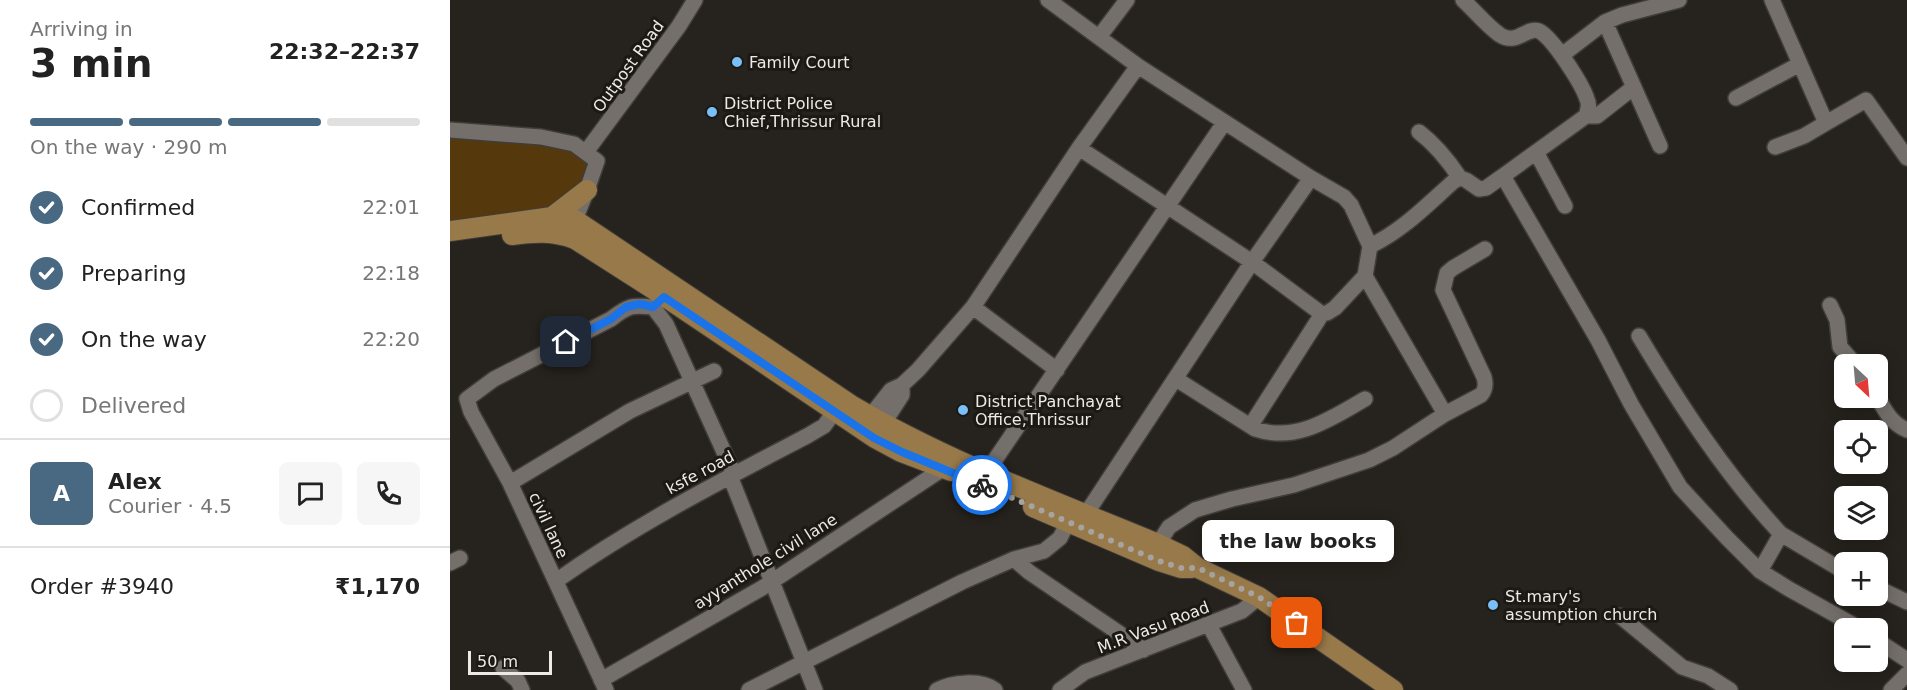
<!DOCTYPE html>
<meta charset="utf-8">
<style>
body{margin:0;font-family:"DejaVu Sans",sans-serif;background:#f6f6f6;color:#222;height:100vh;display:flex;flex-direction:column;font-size:22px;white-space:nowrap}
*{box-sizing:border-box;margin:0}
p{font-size:20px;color:#767676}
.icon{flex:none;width:33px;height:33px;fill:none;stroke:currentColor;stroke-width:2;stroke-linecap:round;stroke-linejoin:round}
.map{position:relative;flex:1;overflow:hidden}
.drawer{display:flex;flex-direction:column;background:#fff;width:450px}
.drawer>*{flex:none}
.needle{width:39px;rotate:154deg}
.buttons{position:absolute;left:1384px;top:354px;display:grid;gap:12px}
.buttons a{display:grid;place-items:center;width:54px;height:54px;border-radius:9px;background:#fff;box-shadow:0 3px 15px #0003;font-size:30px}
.scale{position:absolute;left:18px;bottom:15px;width:84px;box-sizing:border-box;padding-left:6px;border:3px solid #ece9e6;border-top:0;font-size:16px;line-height:21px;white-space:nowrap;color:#ece9e6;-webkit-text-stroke:4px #1c1914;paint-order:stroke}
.pin{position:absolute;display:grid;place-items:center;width:51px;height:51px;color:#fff;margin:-26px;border-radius:12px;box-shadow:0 3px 9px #0006}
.courier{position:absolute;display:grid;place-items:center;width:60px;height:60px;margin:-30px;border:4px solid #1a73e8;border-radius:50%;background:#fff;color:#222;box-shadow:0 2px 8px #0007}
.bubble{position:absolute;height:42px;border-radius:9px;background:#fff;box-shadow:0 3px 15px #0003;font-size:20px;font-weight:700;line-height:42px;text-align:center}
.headline em{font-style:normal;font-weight:700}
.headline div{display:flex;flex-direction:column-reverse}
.headline{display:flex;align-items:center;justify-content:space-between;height:102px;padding:0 30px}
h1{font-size:39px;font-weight:700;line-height:45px}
.bar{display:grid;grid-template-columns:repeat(4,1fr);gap:9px 6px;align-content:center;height:72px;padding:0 30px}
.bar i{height:8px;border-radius:4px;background:#e0e0e0}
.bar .active{background:#496982}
.bar p{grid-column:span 4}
.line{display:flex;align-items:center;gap:15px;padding:0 30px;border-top:2px solid #e0e0e0}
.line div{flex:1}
.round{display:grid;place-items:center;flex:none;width:63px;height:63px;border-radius:9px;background:#f6f6f6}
ol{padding:0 30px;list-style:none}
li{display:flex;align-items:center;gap:18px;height:66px}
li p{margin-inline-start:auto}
li .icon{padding:6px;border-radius:50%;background:#496982;color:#fff;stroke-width:4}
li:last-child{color:#767676}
li i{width:33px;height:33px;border:3px solid #e0e0e0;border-radius:50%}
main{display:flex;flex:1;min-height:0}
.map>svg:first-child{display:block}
.green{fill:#55390d}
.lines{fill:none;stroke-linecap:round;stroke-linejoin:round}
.minor-casing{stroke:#403d39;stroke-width:18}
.major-casing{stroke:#403d39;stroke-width:22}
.minor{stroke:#746f6a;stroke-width:15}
.major{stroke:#97794a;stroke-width:20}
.done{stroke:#a7a3a0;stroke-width:6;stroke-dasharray:0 10.8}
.route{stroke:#1a73e8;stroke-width:8}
.poi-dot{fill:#79bff8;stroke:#1c1914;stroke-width:2}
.labels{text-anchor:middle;stroke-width:6;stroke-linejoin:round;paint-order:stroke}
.poi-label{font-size:16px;fill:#ece9e6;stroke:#1c1914;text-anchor:start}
.street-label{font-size:16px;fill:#ece9e6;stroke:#1c1914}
</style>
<main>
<section class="drawer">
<div class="headline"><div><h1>3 min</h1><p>Arriving in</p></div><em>22:32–22:37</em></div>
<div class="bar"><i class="active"></i><i class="active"></i><i class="active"></i><i></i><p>On the way · 290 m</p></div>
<ol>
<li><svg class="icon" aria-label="check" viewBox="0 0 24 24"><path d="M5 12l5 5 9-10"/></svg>Confirmed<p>22:01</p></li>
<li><svg class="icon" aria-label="check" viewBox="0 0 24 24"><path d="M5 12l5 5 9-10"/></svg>Preparing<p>22:18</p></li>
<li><svg class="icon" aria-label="check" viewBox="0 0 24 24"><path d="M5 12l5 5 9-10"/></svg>On the way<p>22:20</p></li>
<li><i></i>Delivered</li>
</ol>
<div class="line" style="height:108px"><b class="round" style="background:#496982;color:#fff">A</b><div><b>Alex</b><p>Courier · 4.5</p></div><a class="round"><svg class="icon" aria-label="chat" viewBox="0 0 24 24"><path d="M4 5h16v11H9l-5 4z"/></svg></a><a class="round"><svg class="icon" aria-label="phone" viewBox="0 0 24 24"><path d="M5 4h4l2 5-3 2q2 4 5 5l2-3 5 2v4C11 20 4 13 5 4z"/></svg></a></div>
<div class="line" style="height:78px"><div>Order #3940</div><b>₹1,170</b></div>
</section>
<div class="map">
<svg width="1457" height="690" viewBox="0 0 1457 690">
<rect width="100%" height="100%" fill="#26221d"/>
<!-- green -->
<path class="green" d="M0,130L91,137L146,161L137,190L102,215L0,230Z"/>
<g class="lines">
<!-- minor casing -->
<g class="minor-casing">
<path id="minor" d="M598,0L688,66
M1013,0C1025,11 1037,26 1050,35C1067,46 1077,26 1089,31C1103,38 1132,84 1137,99C1140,105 1138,110 1136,116L1053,176
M1322,0L1376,123L1354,136L1325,147
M1155,22L1210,146
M649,37L677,0
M1112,55L1155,22L1172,15L1229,0
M1286,98L1350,64
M1136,116H1147L1184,87
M1376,123L1416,100L1457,158
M0,130L91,137L124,144L147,161L137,190L121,230
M969,132C986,145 998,160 1010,178
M629,148L802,262L861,178
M136,152L229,26L245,0
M1086,152L1115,206
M920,246C952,231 977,205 1004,181L1010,178L1016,180L1029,189L1036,188L1053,176L1148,340L1181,404L1230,487L1277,538L1310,571L1339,589L1409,628
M915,276L995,414
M1380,305L1387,320L1390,347L1405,364
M203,307L216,324L284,474
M523,307L607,370
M1189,336C1231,406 1275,474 1331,534L1310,571
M726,379L805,429C846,443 880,419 915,399
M1428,398C1435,411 1442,424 1457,430
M415,423L441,390L452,385L468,370L523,307L629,148L688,66L861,178L894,197L901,205L920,246L915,276L885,308L877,313L872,314L802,262L636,514L631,524
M801,425L872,314
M428,432L452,395V385
M536,473L774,123
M280,476L365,690
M60,483L180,411L264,371
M1331,534L1395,572
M708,544L719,527L745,510L782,499L844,485L919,460L943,448L995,414L1031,395C1036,389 1036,384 1034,377L993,290L997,273L1003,268L1035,249
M564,559L579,572L694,650
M0,563L10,558
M106,581C185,525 271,481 357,436L374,426L385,411
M1428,588L1457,602
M1170,616L1232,667L1258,676L1280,690
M759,625L794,690
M1428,641L1457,660
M53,668L68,681L72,690
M151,680L312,588L494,468
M156,690L60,483L21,412L17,399L44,379L161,319C179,305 182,305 203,307L214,297
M299,690L512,582L564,559L594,551L610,538L618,522
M487,690C502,682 531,679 545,690
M610,690L635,672L792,611L809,597
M1441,690L1457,674"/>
</g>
<!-- major casing -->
<g class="major-casing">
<path id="major" d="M101,221L102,217L137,190
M0,231L102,217H109L125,220L401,405C498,462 604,501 708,544L733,556L748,568L809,597L943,690
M62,235C85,232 103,231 125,239L208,292L425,438L451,452L501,471
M583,507L709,561L731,568H742"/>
</g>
<!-- minor -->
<use href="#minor" class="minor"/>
<!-- major -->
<use href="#major" class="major"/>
</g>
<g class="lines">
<!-- done -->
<path class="done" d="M532,485L709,561L731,568H748L809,597L847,623"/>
<!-- route -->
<path class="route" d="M116,342L161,319L176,307L190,304L203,307L214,297L424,438L452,452L532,485"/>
</g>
<!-- markers -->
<g class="poi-dot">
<circle cx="287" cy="62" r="6"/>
<circle cx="262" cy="112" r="6"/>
<circle cx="513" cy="410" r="6"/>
<circle cx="1043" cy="605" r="6"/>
</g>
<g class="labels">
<!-- poi labels -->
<g class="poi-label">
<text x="299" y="68">Family Court</text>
<text x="274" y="109">District Police<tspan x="274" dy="18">Chief,Thrissur Rural</tspan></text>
<text x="525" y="407">District Panchayat<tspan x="525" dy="18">Office,Thrissur</tspan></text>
<text x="1055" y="602">St.mary's<tspan x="1055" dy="18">assumption church</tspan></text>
</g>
<!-- street labels -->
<g class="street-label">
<text transform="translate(178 66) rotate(-54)" y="6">Outpost Road</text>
<text transform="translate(250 472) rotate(-28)" y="6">ksfe road</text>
<text transform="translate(99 525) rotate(65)" y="6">civil lane</text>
<text transform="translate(315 561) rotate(-32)" y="6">ayyanthole civil lane</text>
<text transform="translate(703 627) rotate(-21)" y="6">M.R Vasu Road</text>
</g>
</g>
</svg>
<div class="buttons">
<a><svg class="needle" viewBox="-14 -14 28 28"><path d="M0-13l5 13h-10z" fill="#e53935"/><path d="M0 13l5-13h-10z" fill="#767676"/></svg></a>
<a><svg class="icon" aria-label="locate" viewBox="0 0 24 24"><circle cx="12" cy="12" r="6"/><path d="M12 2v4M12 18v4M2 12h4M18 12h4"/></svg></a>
<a><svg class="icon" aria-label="layers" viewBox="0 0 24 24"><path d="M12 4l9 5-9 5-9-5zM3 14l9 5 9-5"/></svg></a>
<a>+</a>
<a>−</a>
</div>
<div class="scale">50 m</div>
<div class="pin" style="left:847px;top:623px;background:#ea580c"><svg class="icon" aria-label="bag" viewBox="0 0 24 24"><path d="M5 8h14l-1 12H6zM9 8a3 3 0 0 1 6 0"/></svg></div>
<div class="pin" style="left:116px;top:342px;background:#1f2937"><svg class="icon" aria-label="home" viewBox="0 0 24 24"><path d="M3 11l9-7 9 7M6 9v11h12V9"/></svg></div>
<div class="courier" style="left:532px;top:485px"><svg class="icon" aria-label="bike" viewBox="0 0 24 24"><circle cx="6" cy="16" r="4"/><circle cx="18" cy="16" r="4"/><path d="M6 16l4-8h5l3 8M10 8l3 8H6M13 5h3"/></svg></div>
<div class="bubble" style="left:752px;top:520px;width:192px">the law books</div>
</div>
</main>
